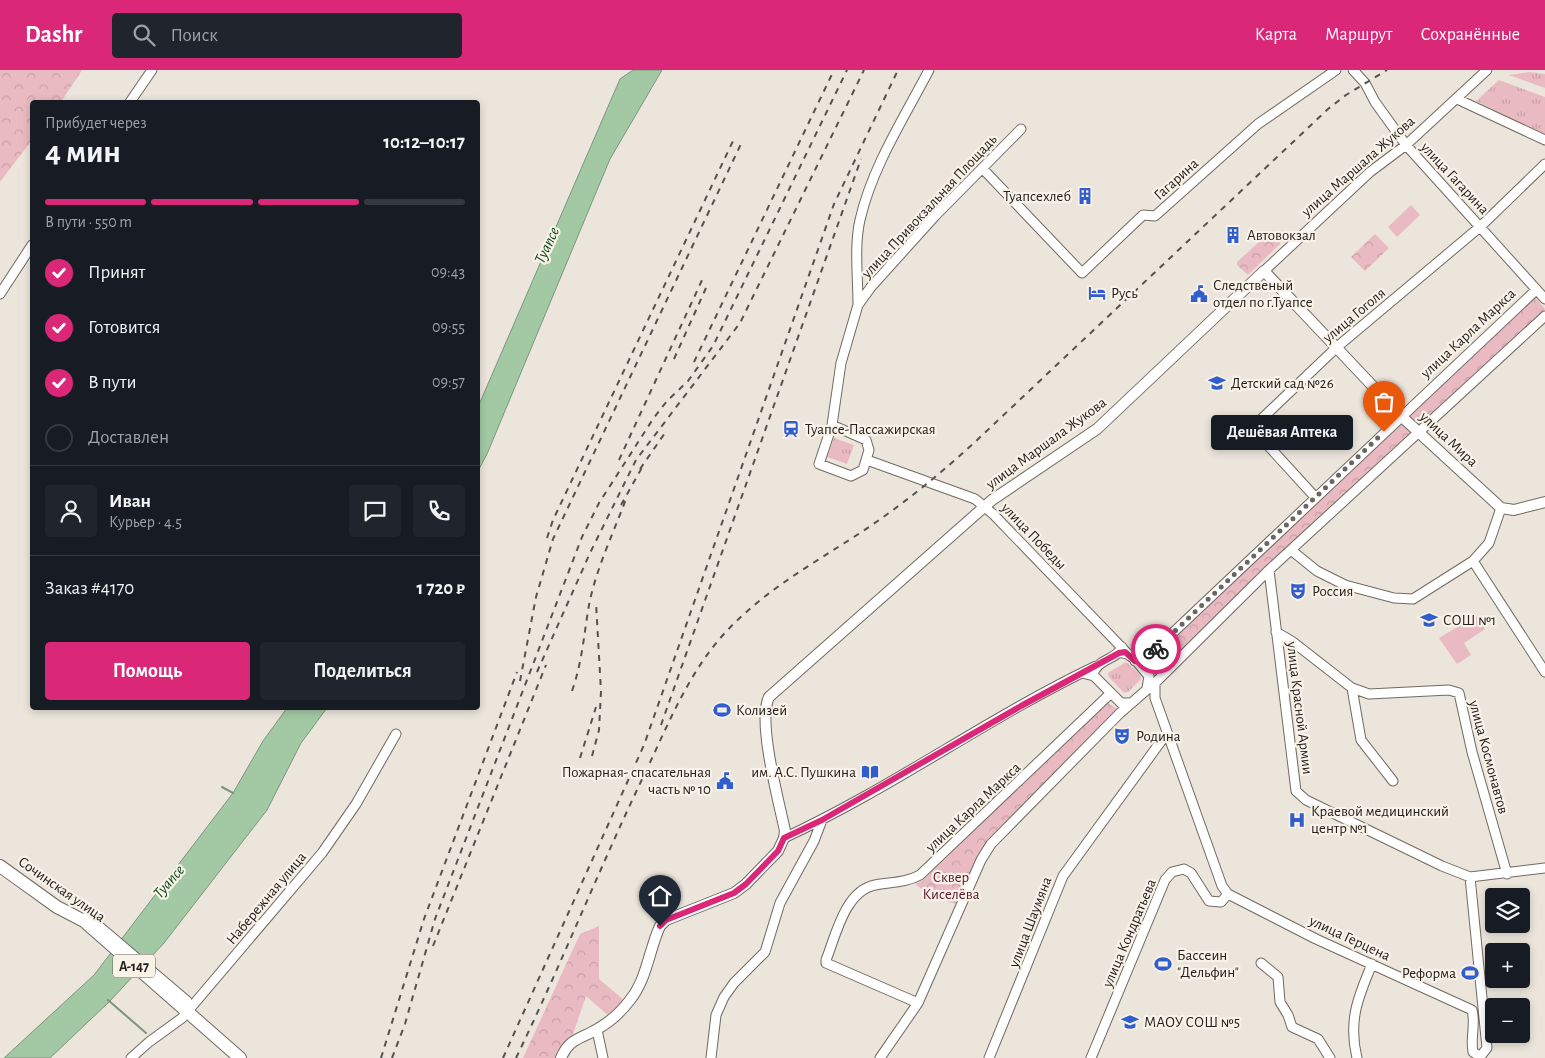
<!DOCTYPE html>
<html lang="ru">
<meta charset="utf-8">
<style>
body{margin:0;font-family:"Alegreya Sans",sans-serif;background:#20242c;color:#f1f3f6;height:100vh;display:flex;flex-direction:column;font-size:19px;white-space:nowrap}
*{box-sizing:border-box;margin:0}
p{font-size:16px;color:#9ea1a6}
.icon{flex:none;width:28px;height:28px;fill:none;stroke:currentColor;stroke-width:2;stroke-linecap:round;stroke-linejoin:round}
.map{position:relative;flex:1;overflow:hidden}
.side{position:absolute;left:30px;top:30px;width:450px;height:610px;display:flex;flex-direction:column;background:#171b24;border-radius:5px;box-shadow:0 2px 8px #0003}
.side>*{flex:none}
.controls{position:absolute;left:1485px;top:818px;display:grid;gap:10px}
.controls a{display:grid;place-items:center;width:45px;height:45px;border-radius:5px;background:#171b24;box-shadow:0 2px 8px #0003;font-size:25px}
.pin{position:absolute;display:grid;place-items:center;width:42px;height:42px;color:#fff;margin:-51px -21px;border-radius:50% 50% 50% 0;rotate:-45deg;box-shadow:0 0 5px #0007}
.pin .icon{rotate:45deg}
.courier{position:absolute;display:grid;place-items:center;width:50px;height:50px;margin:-25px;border:4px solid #db2777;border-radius:50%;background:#fff;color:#222;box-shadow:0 1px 6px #0007}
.bubble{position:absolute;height:35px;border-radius:5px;background:#171b24;box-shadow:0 2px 8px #0003;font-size:16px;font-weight:600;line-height:35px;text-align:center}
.headline em{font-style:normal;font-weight:600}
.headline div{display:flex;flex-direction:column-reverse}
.headline{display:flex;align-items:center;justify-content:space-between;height:85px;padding:0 15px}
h1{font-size:32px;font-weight:600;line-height:38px}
.bar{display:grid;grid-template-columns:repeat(4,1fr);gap:8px 5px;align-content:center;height:60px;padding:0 15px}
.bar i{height:6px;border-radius:4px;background:#363941}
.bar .current{background:#db2777}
.bar p{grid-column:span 4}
.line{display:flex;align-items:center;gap:12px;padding:0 15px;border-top:1px solid #363941}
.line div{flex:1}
.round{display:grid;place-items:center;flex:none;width:52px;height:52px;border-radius:5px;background:#20242c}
ol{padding:0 15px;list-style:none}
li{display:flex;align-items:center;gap:15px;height:55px}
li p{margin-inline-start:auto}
li .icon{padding:5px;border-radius:50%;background:#db2777;color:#fff;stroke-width:4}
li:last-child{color:#9ea1a6}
li i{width:28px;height:28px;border:2px solid #363941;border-radius:50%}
.cta{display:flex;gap:10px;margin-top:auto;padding:10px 15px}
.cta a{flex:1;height:58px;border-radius:5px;background:#db2777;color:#fff;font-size:20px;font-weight:600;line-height:58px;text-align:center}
.cta a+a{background:#20242c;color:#f1f3f6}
header{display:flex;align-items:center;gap:30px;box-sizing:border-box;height:70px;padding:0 25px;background:#db2777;color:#fff}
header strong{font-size:24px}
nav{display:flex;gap:28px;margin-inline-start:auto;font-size:18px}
.search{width:350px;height:45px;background:#20242c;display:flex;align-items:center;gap:12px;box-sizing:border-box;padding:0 18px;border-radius:5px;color:#9ea1a6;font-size:19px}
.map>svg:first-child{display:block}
.grass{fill:url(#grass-tufts)}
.forest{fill:url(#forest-crowns)}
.pitch{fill:#eabac2}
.water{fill:#a2c9a3;stroke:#7c967b}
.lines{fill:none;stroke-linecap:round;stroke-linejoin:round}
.stream{stroke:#7c967b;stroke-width:2}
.minor-casing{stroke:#706a61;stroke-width:11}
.major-casing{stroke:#706a61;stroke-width:12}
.highway-casing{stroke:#706a61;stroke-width:14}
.minor{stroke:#fff;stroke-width:9}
.major{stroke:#fff;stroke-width:10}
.highway{stroke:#fff;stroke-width:12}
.rail{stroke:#55524d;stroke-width:2;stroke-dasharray:6 6;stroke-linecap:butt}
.done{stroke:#696560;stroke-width:5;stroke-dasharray:0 9}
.route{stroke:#db2777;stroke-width:6}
.labels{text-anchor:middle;stroke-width:4.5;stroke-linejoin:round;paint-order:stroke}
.shield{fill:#f9f2e8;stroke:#635f5a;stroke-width:1}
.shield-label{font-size:14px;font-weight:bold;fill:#23201d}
.street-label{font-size:15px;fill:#23201d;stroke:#f9f2e8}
.poi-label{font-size:15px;fill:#23201d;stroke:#f9f2e8;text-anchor:start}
.park-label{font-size:15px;fill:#571427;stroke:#f9f2e8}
.water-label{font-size:16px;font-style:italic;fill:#0b4716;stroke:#f9f2e8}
</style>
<header>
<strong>Dashr</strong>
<div class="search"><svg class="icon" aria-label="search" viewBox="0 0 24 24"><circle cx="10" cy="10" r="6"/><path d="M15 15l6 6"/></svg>Поиск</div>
<nav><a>Карта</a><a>Маршрут</a><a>Сохранённые</a></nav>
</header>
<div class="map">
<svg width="1545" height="988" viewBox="0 0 1545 988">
<defs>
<pattern id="grass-tufts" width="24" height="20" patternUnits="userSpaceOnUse" patternTransform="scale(1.25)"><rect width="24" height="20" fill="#eabac2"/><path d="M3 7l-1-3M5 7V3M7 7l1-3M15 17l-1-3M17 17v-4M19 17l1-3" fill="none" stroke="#c8a0a6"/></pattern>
<pattern id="forest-crowns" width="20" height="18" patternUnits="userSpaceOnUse" patternTransform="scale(1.25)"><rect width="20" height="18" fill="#eabac2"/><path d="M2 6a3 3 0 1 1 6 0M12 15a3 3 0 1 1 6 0" fill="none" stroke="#c8a0a6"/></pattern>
</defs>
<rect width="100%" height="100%" fill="#ebe5db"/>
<!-- grass -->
<path class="grass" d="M1529,2L1545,4V18L1509,5Z
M1499,10L1545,27V66L1476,31Z
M834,368L854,375L847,394L827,387Z
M1126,592L1140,605L1141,609L1128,622L1124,623L1109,607L1108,603Z"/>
<!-- forest -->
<path class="forest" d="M0,0H82L61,32H32V70L0,112Z
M1269,163L1280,171V174L1248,205L1237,195V192Z
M1375,164L1389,178L1365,201L1351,187Z
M1534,226L1545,239L1155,609L1142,595Z
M1107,632L1117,639V645L991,772L960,836L929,824L915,814L923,810L938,796Z
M599,856V909L625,931L610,947L586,926L573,964L559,982L557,988H523L580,864Z"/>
<!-- pitch -->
<path class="pitch" d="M1411,135L1420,145L1397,167L1388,157Z
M1476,546L1485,559L1464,573L1471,585L1457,594L1439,568Z"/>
<!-- water -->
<path class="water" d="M633,0H662L610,89L487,384L478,401V337L620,9Z
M287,638H327L301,673L267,740L164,873L109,932L50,988H4L94,905L233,723L263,671Z"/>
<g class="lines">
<!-- stream -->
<path class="stream" d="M222,717L233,723
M108,930L146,963"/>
<!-- minor casing -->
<g class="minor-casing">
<path id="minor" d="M1353,0L1365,13L1375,32L1406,75L1545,229
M1457,29L1545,70
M130,32L152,0
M982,98L1082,203L1143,145L1155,146L1258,54L1336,0
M1264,201L1370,102L1406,75L1487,0
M0,224L32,175
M858,234C858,207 854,176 860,150C872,97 904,48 929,0
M832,355L866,370L869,380L863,400L851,406L819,394L832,355L841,293L858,235L871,217L935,146L1021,59
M867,390L975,429L993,444L1130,586
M1315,427L1252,358L1337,277L1481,156L1545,94
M1291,480L1317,501L1345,515L1394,528L1413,529L1473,491L1489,473L1501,438
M1473,491L1545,602
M1269,500L1296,721L1306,730L1442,796L1470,807L1545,798
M1276,562L1293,572L1352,618L1361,670L1393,711
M1119,583C1132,581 1141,598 1149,606L1147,618
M1135,591L1144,590L1536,220
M1095,600C1100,589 1117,589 1122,577
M1082,603L1094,606L1121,633H1131
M1155,612V628L1222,816L1228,824L1316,869L1472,940C1476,954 1470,968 1473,982L1479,986
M1352,618L1369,624L1449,620L1459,623L1472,682L1507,804
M784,768C892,718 989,647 1096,596
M1470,807L1487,978L1479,988
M87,846L187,931
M1261,893L1278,907L1280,932L1288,945L1292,957L1318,969L1330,988
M918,933L826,893V890C836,865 845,821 875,815C891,812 905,813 920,805L1111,623
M597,960L603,988
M131,988L149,972L182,948L322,783L356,734L396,664
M711,988L716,945L724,927L734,913L765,882L780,833L814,771L822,750
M880,988L918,933L981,790L991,774L1120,643L1158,610L1269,500L1545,246
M989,988L1063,806L1167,663
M1091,988L1165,810L1172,802L1184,799L1191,803L1209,831L1221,832L1228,824
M1357,988C1348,951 1358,927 1372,894"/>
</g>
<!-- major casing -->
<g class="major-casing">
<path id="major" d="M561,988C570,967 582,969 599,958C611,951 621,942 630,930C647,909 649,880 660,856L666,850L734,823L746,814L778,781L784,768L785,761C779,732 757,651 769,627L992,430L1097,359L1264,201L1401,346L1501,438L1514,440L1545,432"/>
</g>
<!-- highway casing -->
<g class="highway-casing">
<path id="highway" d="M0,796L57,837L84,851L240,988"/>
</g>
<!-- minor -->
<use href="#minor" class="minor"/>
<!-- major -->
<use href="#major" class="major"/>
<!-- highway -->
<use href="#highway" class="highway"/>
<!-- rail -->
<path class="rail" d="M674,289L706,218
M694,292L834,0
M619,390L703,208
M640,399L667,360
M621,435L644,394
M547,468L553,450L733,71
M537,602L590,483L636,390L740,253L864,0
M520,611L536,527L553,469L741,74
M572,621C582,593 584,564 589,535C596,499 613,464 626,429
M661,655L861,89
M592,686L599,660L601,621L596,533
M580,688L596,637
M433,876L546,595
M381,988L424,849L517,602
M392,988L405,954L435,849L582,467L599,433L653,349L667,331L688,311L713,276L847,0
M503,988L644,675L834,134L898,0
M516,988C562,893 601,794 647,699C669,652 689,603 723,565C763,521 811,495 860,463C901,436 939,405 975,372L1328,39L1346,25L1387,0"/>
</g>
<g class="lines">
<!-- done -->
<path class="done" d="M1156,579L1384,362"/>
<!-- route -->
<path class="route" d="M660,856L666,850L734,823L746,814L778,781L784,768L822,750L1021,636L1119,583L1125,582L1135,591L1140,592L1156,579"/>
</g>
<!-- icons -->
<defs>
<g id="building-bare" transform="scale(1.35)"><path d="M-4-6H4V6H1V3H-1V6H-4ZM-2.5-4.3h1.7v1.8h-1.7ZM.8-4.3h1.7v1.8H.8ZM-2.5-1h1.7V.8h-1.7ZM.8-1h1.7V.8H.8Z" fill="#325dcd" stroke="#f9f2e8" stroke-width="2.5" paint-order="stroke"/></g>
<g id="hotel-bare" transform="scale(1.35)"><path d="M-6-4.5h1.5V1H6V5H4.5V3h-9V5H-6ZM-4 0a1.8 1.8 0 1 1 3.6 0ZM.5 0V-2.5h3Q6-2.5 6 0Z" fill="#325dcd" stroke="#f9f2e8" stroke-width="2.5" paint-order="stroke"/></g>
<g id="civic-bare" transform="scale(1.35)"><path d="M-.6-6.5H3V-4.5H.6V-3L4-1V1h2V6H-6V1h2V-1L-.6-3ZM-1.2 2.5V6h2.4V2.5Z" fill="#325dcd" stroke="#f9f2e8" stroke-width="2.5" paint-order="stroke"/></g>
<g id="school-bare" transform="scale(1.35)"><path d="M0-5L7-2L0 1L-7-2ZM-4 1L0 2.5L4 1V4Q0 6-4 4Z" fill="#325dcd" stroke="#f9f2e8" stroke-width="2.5" paint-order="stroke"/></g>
<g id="station-bare" transform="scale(1.35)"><path d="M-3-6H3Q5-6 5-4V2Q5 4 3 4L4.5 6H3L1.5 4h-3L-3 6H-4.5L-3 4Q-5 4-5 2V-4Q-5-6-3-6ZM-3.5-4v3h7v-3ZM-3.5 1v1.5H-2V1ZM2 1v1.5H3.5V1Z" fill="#325dcd" stroke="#f9f2e8" stroke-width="2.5" paint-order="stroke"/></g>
<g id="theatre-bare" transform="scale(1.35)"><path d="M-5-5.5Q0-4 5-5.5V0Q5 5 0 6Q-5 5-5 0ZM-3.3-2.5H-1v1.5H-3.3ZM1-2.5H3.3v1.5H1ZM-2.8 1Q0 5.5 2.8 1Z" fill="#325dcd" stroke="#f9f2e8" stroke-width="2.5" paint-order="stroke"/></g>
<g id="stadium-bare" transform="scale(1.35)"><path d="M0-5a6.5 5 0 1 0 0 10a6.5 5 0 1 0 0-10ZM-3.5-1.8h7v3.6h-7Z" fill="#325dcd" stroke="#f9f2e8" stroke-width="2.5" paint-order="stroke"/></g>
<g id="library-bare" transform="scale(1.35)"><path d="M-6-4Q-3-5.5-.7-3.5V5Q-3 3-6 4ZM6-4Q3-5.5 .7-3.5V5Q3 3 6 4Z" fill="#325dcd" stroke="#f9f2e8" stroke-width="2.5" paint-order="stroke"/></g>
<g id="hospital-bare" transform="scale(1.35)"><path d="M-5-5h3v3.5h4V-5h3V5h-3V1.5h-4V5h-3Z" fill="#325dcd" stroke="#f9f2e8" stroke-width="2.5" paint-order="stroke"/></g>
</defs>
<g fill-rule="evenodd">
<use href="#building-bare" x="1085" y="126"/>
<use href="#building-bare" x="1233" y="165"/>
<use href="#hotel-bare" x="1097" y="223"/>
<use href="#civic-bare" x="1199" y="224"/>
<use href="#school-bare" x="1217" y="313"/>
<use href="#station-bare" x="791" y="359"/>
<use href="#theatre-bare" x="1298" y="521"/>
<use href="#school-bare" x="1429" y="550"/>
<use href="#stadium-bare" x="722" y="640"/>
<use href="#theatre-bare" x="1122" y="666"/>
<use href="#library-bare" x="870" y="702"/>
<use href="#civic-bare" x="725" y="711"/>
<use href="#hospital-bare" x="1297" y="750"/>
<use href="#stadium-bare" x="1163" y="894"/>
<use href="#stadium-bare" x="1470" y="903"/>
<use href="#school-bare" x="1130" y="952"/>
</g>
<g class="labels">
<!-- shield labels -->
<rect class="shield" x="113" y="884.5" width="42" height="23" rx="4"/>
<g class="shield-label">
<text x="134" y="901">А-147</text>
</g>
<!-- street labels -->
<g class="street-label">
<text transform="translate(1358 96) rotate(-41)" y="5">улица Маршала Жукова</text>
<text transform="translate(1455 108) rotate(47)" y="5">улица Гагарина</text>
<text transform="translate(1176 109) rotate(-42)" y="5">Гагарина</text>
<text transform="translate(929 136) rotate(-47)" y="5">улица Привокзальная Площадь</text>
<text transform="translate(1354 245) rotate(-40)" y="5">улица Гоголя</text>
<text transform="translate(1468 263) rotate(-43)" y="5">улица Карла Маркса</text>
<text transform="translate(1449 369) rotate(43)" y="5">улица Мира</text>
<text transform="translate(1046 373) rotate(-36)" y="5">улица Маршала Жукова</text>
<text transform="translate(1034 466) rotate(46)" y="5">улица Победы</text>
<text transform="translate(1300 638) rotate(83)" y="5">улица Красной Армии</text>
<text transform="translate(1489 687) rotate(75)" y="5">улица Космонавтов</text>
<text transform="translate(973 737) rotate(-43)" y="5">улица Карла Маркса</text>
<text transform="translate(62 819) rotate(35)" y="5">Сочинская улица</text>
<text transform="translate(266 828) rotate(-50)" y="5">Набережная улица</text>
<text transform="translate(1030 852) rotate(-69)" y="5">улица Шаумяна</text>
<text transform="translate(1129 863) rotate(-67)" y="5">улица Кондратьева</text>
<text transform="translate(1350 868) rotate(25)" y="5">улица Герцена</text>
</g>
<!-- poi labels -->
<g class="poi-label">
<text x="1071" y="131" text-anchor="end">Туапсехлеб</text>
<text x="1247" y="170">Автовокзал</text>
<text x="1213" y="220">Следственый<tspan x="1213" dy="17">отдел по г.Туапсе</tspan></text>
<text x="1111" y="228">Русь</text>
<text x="1231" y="318">Детский сад №26</text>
<text x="805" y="364">Туапсе-Пассажирская</text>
<text x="1312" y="526">Россия</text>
<text x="1443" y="555">СОШ №1</text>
<text x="736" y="645">Колизей</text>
<text x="1136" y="671">Родина</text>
<text x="711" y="707" text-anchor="end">Пожарная- спасательная<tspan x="711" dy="17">часть № 10</tspan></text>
<text x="856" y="707" text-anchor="end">им. А.С. Пушкина</text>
<text x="1311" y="746">Краевой медицинский<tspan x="1311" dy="17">центр №1</tspan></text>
<text x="1177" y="890">Бассеин<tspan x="1177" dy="17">"Дельфин"</tspan></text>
<text x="1456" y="908" text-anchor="end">Реформа</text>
<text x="1144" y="957">МАОУ СОШ №5</text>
</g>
<!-- park labels -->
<g class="park-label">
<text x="951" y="812">Сквер<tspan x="951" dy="17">Киселёва</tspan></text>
</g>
<!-- water labels -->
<g class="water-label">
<text transform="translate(546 175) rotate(-65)" y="6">Туапсе</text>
<text transform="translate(168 811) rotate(-49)" y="6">Туапсе</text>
</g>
</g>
</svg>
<div class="controls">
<a><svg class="icon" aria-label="layers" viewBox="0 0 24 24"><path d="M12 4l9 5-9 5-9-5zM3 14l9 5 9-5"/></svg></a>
<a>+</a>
<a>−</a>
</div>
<div class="pin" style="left:1384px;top:362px;background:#ea580c"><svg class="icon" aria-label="bag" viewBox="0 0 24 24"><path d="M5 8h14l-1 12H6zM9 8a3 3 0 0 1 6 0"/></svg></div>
<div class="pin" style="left:660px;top:856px;background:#1f2937"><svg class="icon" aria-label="home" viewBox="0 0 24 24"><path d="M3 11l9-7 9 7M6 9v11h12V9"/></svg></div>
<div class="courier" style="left:1156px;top:579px"><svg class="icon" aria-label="bike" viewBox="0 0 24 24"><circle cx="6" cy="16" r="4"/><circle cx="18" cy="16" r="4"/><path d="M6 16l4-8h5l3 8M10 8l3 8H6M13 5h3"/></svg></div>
<div class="bubble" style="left:1211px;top:345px;width:142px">Дешёвая Аптека</div>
<section class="side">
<div class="headline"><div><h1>4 мин</h1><p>Прибудет через</p></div><em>10:12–10:17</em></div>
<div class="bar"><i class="current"></i><i class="current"></i><i class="current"></i><i></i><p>В пути · 550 m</p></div>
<ol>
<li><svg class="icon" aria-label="check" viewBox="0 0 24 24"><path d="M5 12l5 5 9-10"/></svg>Принят<p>09:43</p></li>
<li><svg class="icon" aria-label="check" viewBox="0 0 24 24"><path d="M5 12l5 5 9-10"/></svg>Готовится<p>09:55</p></li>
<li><svg class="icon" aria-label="check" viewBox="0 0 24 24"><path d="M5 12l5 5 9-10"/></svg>В пути<p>09:57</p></li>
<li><i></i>Доставлен</li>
</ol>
<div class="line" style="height:90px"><a class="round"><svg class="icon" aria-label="person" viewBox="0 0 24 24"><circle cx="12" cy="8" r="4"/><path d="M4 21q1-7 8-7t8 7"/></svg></a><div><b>Иван</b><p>Курьер · 4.5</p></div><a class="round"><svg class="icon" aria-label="chat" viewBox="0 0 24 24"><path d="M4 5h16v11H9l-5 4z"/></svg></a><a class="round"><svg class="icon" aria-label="phone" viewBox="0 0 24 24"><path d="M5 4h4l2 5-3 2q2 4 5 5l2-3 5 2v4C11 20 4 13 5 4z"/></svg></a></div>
<div class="line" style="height:65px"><div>Заказ #4170</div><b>1 720 ₽</b></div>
<div class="cta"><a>Помощь</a><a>Поделиться</a></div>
</section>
</div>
